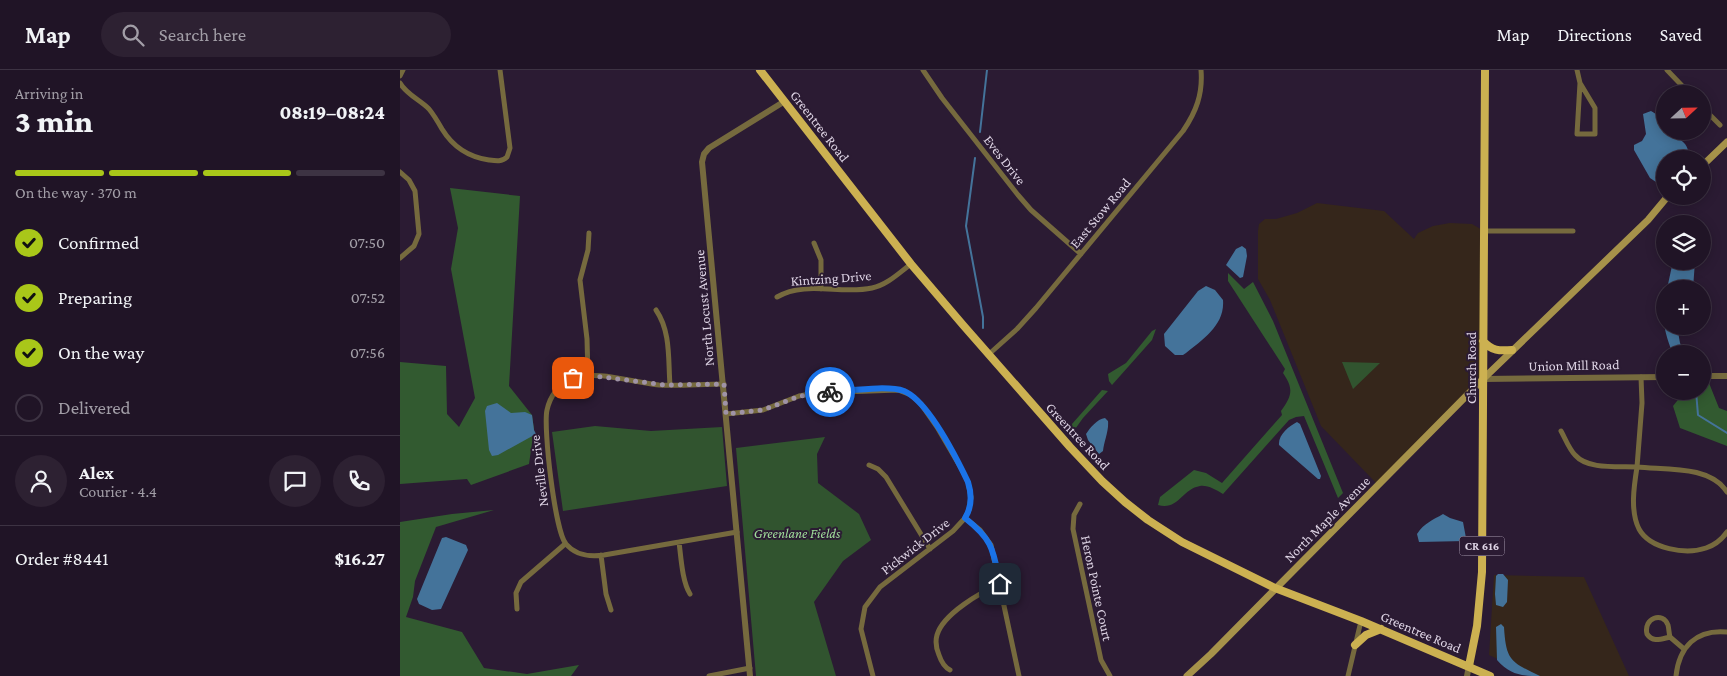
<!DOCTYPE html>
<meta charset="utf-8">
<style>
body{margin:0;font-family:"Crimson Pro",serif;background:#2d2132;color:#f1f3f6;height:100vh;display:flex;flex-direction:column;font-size:19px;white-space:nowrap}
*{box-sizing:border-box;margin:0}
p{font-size:16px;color:#a29ea7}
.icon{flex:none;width:28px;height:28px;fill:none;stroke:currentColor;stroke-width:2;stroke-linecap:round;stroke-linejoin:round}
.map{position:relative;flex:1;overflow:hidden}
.side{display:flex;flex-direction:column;background:#201426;width:400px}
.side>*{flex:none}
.needle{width:32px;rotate:68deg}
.tools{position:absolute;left:1256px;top:15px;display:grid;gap:10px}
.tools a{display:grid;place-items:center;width:55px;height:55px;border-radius:50%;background:#201426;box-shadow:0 2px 12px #0003,0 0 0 1px #3d3343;font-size:25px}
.pin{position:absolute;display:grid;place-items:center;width:42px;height:42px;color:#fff;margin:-21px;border-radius:10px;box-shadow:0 2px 8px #0006}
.courier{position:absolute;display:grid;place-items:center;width:50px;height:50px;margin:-25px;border:4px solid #1a73e8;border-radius:50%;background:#fff;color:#222;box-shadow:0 1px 6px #0007}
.headline em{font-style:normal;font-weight:800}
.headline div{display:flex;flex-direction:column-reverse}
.headline{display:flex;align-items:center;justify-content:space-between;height:85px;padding:0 15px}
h1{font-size:32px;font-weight:800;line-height:38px}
.bar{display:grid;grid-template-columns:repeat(4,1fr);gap:8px 5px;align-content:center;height:60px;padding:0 15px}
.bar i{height:6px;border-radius:4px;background:#3d3343}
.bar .current{background:#a9c719}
.bar p{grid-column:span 4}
.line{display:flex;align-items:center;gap:12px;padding:0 15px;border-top:1px solid #3d3343}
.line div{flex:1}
.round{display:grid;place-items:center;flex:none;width:52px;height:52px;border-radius:26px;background:#2d2132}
ol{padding:0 15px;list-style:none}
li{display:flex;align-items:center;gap:15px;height:55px}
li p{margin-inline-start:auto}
li .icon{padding:5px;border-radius:50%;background:#a9c719;color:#111;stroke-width:4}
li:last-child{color:#a29ea7}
li i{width:28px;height:28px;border:2px solid #3d3343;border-radius:50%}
header{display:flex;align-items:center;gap:30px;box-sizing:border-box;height:70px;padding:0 25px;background:#201426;border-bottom:1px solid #3d3343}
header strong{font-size:24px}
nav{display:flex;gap:28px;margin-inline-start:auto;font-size:18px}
.search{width:350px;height:45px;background:#2d2132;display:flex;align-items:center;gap:12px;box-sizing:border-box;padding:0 18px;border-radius:28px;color:#a29ea7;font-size:19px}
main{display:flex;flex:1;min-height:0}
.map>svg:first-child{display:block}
.commercial{fill:#35261b}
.green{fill:#31542f}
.forest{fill:#325a30}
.water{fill:#44739a}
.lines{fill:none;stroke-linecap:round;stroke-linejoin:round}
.stream{stroke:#44739a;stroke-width:2}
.minor{stroke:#766a3e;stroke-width:5}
.tertiary{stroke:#766a3e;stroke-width:6}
.secondary{stroke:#a6924a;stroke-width:7}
.primary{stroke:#ccb151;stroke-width:8}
.done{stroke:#9f93a7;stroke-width:5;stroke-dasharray:0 9}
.route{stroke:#1a73e8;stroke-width:6}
.labels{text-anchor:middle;stroke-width:4;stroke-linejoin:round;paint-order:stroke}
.shield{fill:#2b1b33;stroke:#a89cb0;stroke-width:1}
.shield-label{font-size:12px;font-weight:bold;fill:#ded4e5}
.street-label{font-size:14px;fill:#ded4e5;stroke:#2b1b33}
.park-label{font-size:14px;font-style:italic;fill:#9fdd9a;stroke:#2b1b33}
</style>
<header>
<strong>Map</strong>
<div class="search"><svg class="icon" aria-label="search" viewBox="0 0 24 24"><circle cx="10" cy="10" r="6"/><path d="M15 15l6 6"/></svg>Search here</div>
<nav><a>Map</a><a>Directions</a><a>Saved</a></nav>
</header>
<main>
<section class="side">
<div class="headline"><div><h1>3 min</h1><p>Arriving in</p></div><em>08:19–08:24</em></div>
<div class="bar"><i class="current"></i><i class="current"></i><i class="current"></i><i></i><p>On the way · 370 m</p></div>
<ol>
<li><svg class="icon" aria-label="check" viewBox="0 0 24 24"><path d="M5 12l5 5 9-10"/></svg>Confirmed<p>07:50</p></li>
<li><svg class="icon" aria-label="check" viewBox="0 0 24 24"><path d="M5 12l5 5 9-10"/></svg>Preparing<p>07:52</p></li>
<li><svg class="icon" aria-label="check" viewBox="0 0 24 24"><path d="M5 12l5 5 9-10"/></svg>On the way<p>07:56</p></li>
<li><i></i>Delivered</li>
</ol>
<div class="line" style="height:90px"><a class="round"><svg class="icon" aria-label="person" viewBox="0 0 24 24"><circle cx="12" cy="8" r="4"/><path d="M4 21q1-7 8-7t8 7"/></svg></a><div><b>Alex</b><p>Courier · 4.4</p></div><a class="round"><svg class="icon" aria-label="chat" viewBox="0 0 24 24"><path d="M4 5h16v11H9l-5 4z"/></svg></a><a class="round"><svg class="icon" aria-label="phone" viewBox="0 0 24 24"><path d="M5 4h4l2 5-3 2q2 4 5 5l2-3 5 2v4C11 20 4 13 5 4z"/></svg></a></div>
<div class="line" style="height:65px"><div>Order #8441</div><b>$16.27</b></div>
</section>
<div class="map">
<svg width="1327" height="606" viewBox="0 0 1327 606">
<rect width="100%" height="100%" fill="#2b1b33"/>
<!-- commercial -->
<path class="commercial" d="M917,133L984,141L1014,169L1018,163L1033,156L1050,153L1072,154L1084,161L1083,309L978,415L921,356L870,230L858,209V161L859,154L865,149H876L897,143Z
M1094,505L1184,507L1229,606H1133L1089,585Z"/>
<!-- green -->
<path class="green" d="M942,292L980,293L953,319Z
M195,356L251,361L322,357L327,416L163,441L152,362Z
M425,367L417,384L418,413L459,444L471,470L443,491L414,532L436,606H356L336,378Z"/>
<!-- forest -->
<path class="forest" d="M50,118L120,126L109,316L132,345L134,359L129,394L71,415L67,409L0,414V292L46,296L47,344L59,357L75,328L51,199L58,158Z
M828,203L844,219L853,212L873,251L943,423L938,428L904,346L896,347L889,350L823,424C816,420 808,415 800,416C782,419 778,441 758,435L760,427L794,400L806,403L822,413L882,345L881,341C892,326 894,319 883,303L885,299L828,211Z
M756,259L752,270L712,315L709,311L708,304L726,293L752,261Z
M1303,313H1309L1319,338L1327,341V376L1280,358L1273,336L1285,321H1302Z
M702,320L708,321L683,348L673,362L672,354Z
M94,440L36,457L15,511L13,527L6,547L62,562L84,598L127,604L179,595L171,606H0V452L52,444Z"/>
<!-- water -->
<path class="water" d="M1251,41C1259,45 1265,52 1265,61C1271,61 1272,64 1277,67C1285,73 1290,77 1288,89H1265V109L1256,112L1250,108L1234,80V75L1242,71L1246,64L1243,44Z
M842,176L846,179L847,186L843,207L840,208L826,195L836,179Z
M1273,191H1295L1293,219H1267Z
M806,216L815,220L823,230C825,255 803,269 786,283L783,285H775L765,276L764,264L798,221Z
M1265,227V256H1277L1280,273L1285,284H1273C1265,264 1261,249 1265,227Z
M97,333L111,343L125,342L132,345L134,360L136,364L98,385L92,386L89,380L85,341L87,336Z
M705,348L708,351C709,361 704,371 703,381L699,384L688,370L686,364C690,358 697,349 705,348Z
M897,352L900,354L921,406L920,409H918L879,375C878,365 889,356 897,352Z
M1043,444L1050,448L1063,452L1066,468L1065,471L1019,472L1017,464C1024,453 1033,450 1043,444Z
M46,467L66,475L68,480L41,539L32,540L19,534L17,529L42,468Z
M1098,504H1103L1108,510L1107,532L1103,537L1096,535L1095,524L1096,506Z
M1101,554L1104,557C1106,591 1111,592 1140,606C1122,606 1110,605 1097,590L1096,557Z"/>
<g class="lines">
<!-- stream -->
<path class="stream" d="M580,62L587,0
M575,88L566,156L583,247V258
M1296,321L1298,345L1327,363"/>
<!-- minor -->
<path class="minor" d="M523,0L542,28L618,125L631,140L681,184
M1177,0L1180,13L1195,38V64H1177L1180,13
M1267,0L1290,24
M0,6L3,0
M0,13C6,24 20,30 29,39C34,45 38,52 42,59C53,77 68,87 89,90C96,91 102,92 107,87L110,78L100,0
M1302,37L1320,55
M0,102L9,110L15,121L19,164L14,176L0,188
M1084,161H1173
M414,173L421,190V219
M377,227C406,210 441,225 472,218C487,215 499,203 511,194
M256,240C271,262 268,289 270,315
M588,285L617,259L636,238L783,61C796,42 803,24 801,0
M188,306L187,269L180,210L188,180L189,163
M324,314C302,314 281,316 259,315C234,313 196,299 172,309C159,314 150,326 147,340C143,357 155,462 166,474C176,486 190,487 204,485L337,462
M326,344L363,340L399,326L415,323L498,320L511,325L521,334L537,357L561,398L568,412L571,427L569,440L565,448L553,461L480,517L465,537L461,559L473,606
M1161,361C1165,368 1169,379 1175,385C1188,400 1218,396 1237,397L1242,333L1241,307
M469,395L478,399L486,407L530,479
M1327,422C1310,395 1265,400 1237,397C1234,416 1230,441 1239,459C1250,479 1286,485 1306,478C1315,475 1322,469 1327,462
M680,434L674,445L673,459L701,590L710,606
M565,448L580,460L591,475L619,606
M279,472C281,487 282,511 290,524
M201,485L206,524L211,540
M117,539L116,523L121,512L165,474
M1270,567C1269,564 1269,559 1268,555C1263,541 1243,548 1247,564C1253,573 1261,569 1270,567L1284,579
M550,600C544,597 541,591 539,585C536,578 535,572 537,565C543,544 581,522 600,514
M309,606L350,598
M948,606L961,551
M1276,606C1279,577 1296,559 1327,562"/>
<!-- tertiary -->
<path class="tertiary" d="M1302,306H1327
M1083,309L1265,307
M350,606L302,92L304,84L309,78L385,31
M1067,606L1069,596"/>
<!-- secondary -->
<path class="secondary" d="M1302,96L1327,72
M787,606L811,584L1083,309L1248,150L1268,126"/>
<!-- primary -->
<path class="primary" d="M360,0L511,194L563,255L670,377L702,411L725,432L748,450L782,472L875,518L961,551L1090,606
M1083,271C1092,281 1099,281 1112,280
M955,575L966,565L981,559
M1069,596L1077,556L1082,502L1085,0"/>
</g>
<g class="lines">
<!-- done -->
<path class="done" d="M173,308L195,306L265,315L324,314L326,344L363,340L400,326L430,322"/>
<!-- route -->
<path class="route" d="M430,322C449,321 487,315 504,321C528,331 557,389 568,412C572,425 572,437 565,448C594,471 593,480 600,514"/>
</g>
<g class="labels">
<!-- shield labels -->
<rect class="shield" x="1059.5" y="466.5" width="45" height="19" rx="4"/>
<g class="shield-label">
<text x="1082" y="480">CR 616</text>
</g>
<!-- street labels -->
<g class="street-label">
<text transform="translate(420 56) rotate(52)" y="5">Greentree Road</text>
<text transform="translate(605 90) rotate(52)" y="5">Eves Drive</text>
<text transform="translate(700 143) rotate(-50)" y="5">East Stow Road</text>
<text transform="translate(431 208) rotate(-4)" y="5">Kintzing Drive</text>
<text transform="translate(304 238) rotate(-95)" y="5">North Locust Avenue</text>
<text transform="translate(1174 295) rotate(-1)" y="5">Union Mill Road</text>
<text transform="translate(1071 298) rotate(-90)" y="5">Church Road</text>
<text transform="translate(678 366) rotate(47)" y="5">Greentree Road</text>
<text transform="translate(139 401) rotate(-97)" y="5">Neville Drive</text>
<text transform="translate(927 449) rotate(-45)" y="5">North Maple Avenue</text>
<text transform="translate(515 476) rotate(-38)" y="5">Pickwick Drive</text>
<text transform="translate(697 518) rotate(78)" y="5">Heron Pointe Court</text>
<text transform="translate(1021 562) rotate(23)" y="5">Greentree Road</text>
</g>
<!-- park labels -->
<g class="park-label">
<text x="397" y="468">Greenlane Fields</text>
</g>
</g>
</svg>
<div class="tools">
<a><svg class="needle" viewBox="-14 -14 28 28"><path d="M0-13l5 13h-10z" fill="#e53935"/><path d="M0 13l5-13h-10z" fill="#a29ea7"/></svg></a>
<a><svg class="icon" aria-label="locate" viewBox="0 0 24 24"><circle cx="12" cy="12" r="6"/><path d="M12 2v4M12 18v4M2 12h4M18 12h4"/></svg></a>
<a><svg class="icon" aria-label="layers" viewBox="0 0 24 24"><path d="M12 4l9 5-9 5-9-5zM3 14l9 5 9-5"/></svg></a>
<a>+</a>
<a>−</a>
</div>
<div class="pin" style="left:173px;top:308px;background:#ea580c"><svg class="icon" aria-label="bag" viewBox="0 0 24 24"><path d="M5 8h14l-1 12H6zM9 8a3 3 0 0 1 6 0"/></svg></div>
<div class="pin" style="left:600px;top:514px;background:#1f2937"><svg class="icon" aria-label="home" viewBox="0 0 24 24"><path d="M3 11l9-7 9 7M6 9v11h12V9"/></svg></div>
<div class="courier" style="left:430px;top:322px"><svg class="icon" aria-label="bike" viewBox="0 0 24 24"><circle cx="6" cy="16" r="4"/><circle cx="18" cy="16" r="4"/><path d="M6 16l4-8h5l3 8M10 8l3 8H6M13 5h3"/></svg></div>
</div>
</main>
